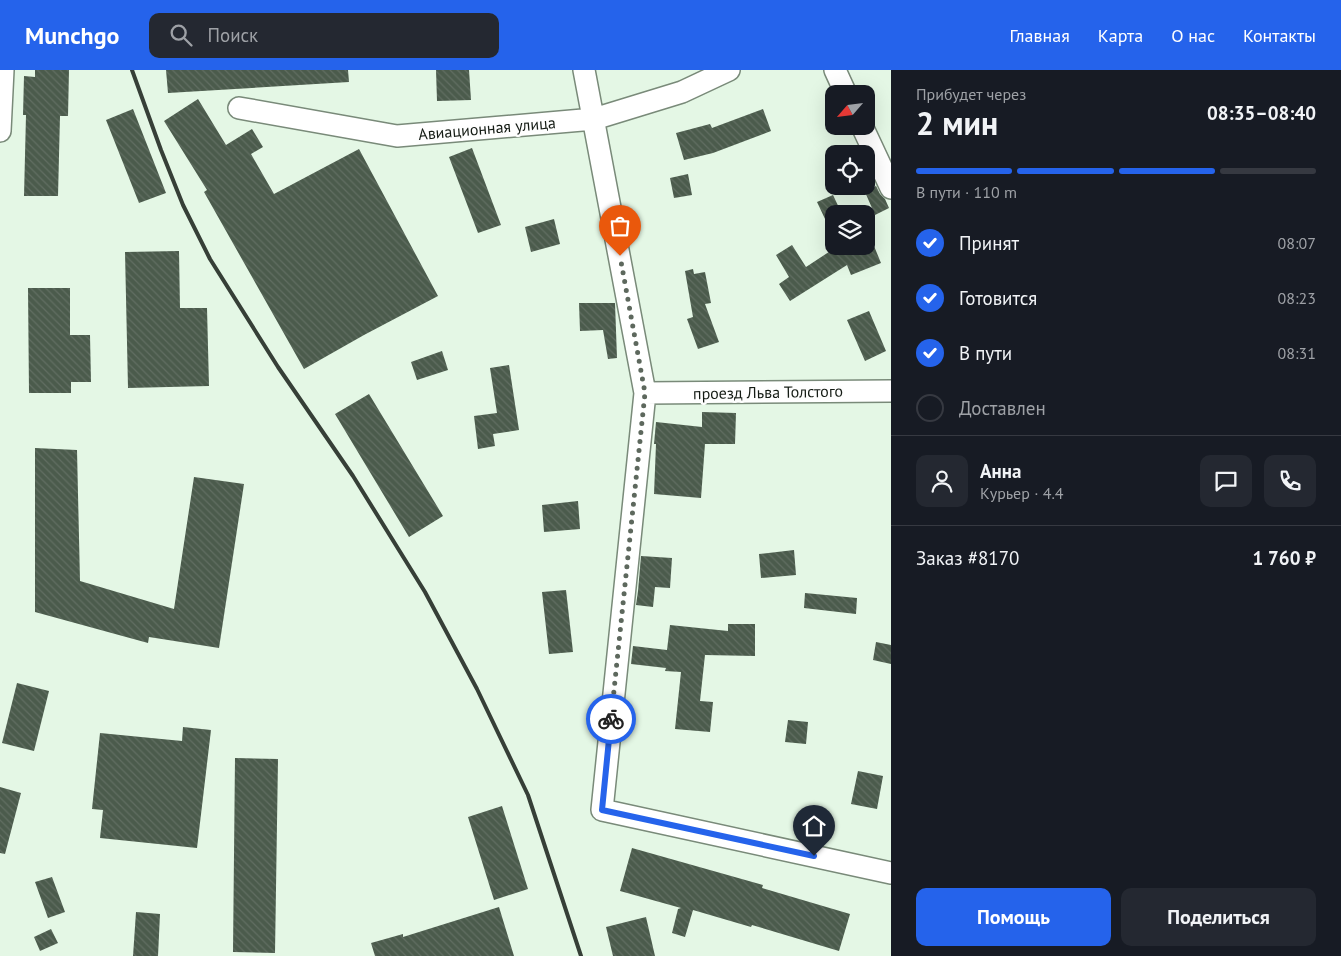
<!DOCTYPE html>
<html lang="ru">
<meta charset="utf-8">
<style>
body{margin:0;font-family:"PT Sans",sans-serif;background:#242831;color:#f1f3f6;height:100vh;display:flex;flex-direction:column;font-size:19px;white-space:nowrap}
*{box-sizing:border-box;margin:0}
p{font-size:16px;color:#9ea1a6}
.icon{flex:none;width:28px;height:28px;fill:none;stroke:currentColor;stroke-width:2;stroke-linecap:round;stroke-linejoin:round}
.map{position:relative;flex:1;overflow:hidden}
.drawer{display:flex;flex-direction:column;background:#171b24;width:450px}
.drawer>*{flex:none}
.needle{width:32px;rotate:242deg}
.buttons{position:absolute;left:825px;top:15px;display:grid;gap:10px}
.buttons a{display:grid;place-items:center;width:50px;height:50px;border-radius:10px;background:#171b24;box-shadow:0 5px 20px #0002;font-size:25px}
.pin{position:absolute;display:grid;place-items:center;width:42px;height:42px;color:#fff;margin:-51px -21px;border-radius:50% 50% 50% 0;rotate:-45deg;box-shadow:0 0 5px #0007}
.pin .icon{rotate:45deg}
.courier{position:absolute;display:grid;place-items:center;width:50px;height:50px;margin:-25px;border:4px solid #2563eb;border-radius:50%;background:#fff;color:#222;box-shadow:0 1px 6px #0007}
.overview em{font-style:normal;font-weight:700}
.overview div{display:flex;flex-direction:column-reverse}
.overview{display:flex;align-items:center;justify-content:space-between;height:85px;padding:0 25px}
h1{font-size:32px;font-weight:700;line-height:38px}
.bar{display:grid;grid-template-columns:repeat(4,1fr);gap:8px 5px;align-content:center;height:60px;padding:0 25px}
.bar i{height:6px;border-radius:4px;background:#363941}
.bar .active{background:#2563eb}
.bar p{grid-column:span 4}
.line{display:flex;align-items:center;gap:12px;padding:0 25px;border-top:1px solid #363941}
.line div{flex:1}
.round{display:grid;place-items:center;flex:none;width:52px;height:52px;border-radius:10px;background:#242831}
ol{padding:0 25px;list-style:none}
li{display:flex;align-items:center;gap:15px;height:55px}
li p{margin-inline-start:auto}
li .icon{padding:5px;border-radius:50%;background:#2563eb;color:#fff;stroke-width:4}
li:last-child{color:#9ea1a6}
li i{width:28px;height:28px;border:2px solid #363941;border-radius:50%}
.cta{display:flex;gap:10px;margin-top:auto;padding:10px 25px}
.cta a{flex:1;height:58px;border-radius:10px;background:#2563eb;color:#fff;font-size:20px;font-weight:700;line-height:58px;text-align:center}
.cta a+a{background:#242831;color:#f1f3f6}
header{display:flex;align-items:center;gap:30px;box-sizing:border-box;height:70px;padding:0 25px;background:#2563eb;color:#fff}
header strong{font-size:24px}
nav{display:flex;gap:28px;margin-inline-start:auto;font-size:18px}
.search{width:350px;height:45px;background:#242831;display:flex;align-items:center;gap:12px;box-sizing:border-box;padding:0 18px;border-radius:10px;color:#9ea1a6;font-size:19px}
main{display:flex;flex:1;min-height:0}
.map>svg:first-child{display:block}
.building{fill:url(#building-back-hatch)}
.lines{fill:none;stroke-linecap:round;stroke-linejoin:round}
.minor-casing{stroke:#798a79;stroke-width:24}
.minor{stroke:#fff;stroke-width:21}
.rail{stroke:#363f37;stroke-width:4}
.done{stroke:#5d685d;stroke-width:5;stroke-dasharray:0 9}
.route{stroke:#2563eb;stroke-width:6}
.labels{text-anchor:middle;stroke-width:5;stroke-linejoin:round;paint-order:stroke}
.street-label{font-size:16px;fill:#141b14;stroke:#fefefe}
</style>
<header>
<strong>Munchgo</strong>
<div class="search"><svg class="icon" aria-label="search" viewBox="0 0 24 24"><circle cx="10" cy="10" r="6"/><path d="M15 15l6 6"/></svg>Поиск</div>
<nav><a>Главная</a><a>Карта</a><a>О нас</a><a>Контакты</a></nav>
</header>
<main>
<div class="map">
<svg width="891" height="886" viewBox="0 0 891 886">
<defs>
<pattern id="building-back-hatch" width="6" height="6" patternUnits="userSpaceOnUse" patternTransform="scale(1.25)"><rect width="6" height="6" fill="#4b5b4c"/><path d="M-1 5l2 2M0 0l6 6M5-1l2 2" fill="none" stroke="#616e62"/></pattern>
</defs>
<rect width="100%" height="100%" fill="#e4f7e5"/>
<!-- building -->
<path class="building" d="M35,0H69L68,46H60L58,126H24L26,45H23L24,6L35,7Z
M166,0H348L349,12L168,23Z
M436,0H469L471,30L437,31Z
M198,29L226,75L252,59L263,77L251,84L274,124L359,79L438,226L364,265L304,299L204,122L207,120L164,51Z
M133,39L166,123L139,133L106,50Z
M763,39L771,61L713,83L684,90L676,63L710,54L712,58Z
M472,78L501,155L478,163L449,87Z
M688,104L692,125L674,128L670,108Z
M876,116L880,124L885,129L889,138L875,145L865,122Z
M833,125L842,144H834V168L817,132Z
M554,149L560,174L531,182L525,157Z
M792,175L806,197L838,176H874L881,193L851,205L847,195L790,231L779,214L789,207L776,185Z
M179,181L180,238H207L209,316L128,318L125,182Z
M693,199L694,204L705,202L711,233L705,234L719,272L698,279L687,249L693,247L685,201Z
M28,218H70V265H90L91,312H71V323H29Z
M579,233H615L617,288L608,289L603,260L580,261Z
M869,241L886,281L865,291L847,250Z
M442,281L448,300L417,310L411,292Z
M509,295L519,360L493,364L495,376L478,379L474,346L497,343L490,298Z
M369,324L443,446L409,467L335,344Z
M702,342L736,343L735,374H705L701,428L654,424L656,374H654L656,352L702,357Z
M35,378L77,380L80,511L174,539L194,407L244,414L219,578L149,567L148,573L35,542Z
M578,431L580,459L544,462L542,435Z
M794,480L796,505L761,508L759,484Z
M641,486L672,488L670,518L655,517L653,537L636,535L638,521Z
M566,520L573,582L549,584L542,522Z
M805,523L857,528L856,544L804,538Z
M728,554H755V586L705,585L700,631L713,632L710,662L675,659L681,602L665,601L666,598L631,594L633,576L667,580L670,555L728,561Z
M876,572L891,575V594L873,590Z
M17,613L49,621L34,681L2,673Z
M788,650L808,652L806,674L785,672Z
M183,657L211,660L197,778L100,768L103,740L92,739L100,663L182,671Z
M235,688L278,689L275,883L233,882Z
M858,701L883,706L877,739L851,734Z
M0,717L21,723L5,784L0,783Z
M502,736L528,819L494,830L468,747Z
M632,778L763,815L762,818L850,844L839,881L752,855L751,857L693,840L685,867L672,863L678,839L681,838L620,821Z
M52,807L65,842L48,848L35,812Z
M499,837L514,886H375L371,873L403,864V867Z
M136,842L160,844L158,886H133Z
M646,847L655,886H613L606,857Z
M51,859L58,873L40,881L34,867Z"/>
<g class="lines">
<!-- minor casing -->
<g class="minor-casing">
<path id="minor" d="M584,0L645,323L602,740L891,803
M835,0L846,24
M239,38L397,66L594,49L682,22L729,0
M862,56L891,118
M0,61L3,0
M645,323L891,321"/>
</g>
<!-- minor -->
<use href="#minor" class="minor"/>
<!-- rail -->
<path class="rail" d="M132,0L161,80L183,135L210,189L278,297L353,406L425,522L477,619L528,725L581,886"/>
</g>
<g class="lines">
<!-- done -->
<path class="done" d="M611,649L645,323L620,186"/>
<!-- route -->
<path class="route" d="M611,649L602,740L814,786"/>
</g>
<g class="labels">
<!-- street labels -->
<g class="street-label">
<text transform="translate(487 58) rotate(-5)" y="6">Авиационная улица</text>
<text transform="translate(768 322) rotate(-1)" y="6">проезд Льва Толстого</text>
</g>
</g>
</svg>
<div class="buttons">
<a><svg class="needle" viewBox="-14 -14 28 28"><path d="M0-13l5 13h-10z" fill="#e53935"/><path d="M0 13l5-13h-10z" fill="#9ea1a6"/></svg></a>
<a><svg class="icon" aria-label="locate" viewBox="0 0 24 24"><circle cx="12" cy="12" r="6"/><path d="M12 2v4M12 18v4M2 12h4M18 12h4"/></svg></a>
<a><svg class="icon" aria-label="layers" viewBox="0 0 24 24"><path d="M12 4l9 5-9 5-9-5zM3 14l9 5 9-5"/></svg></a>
</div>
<div class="pin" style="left:620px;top:186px;background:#ea580c"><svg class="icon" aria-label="bag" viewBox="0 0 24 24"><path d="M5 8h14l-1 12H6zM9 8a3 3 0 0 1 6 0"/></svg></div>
<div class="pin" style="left:814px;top:786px;background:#1f2937"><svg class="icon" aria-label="home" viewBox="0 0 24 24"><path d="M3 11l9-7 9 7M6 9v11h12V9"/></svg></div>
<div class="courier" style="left:611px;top:649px"><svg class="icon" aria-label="bike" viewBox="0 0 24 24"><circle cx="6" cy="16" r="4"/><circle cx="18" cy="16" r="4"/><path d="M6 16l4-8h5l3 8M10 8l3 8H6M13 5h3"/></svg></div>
</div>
<section class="drawer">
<div class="overview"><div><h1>2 мин</h1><p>Прибудет через</p></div><em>08:35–08:40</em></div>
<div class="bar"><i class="active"></i><i class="active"></i><i class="active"></i><i></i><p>В пути · 110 m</p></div>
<ol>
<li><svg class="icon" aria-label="check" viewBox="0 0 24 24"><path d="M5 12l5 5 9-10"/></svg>Принят<p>08:07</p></li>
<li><svg class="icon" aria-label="check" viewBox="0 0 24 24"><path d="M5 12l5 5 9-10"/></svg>Готовится<p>08:23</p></li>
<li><svg class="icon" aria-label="check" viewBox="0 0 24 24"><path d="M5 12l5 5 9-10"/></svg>В пути<p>08:31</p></li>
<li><i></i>Доставлен</li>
</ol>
<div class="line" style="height:90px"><a class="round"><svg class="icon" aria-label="person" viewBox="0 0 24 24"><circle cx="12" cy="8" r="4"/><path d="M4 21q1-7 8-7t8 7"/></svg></a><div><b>Анна</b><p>Курьер · 4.4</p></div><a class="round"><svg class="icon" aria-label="chat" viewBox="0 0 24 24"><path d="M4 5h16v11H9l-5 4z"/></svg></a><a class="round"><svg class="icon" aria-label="phone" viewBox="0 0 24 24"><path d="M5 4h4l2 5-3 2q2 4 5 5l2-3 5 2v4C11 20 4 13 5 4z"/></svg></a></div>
<div class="line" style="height:65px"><div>Заказ #8170</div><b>1 760 ₽</b></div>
<div class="cta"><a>Помощь</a><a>Поделиться</a></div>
</section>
</main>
